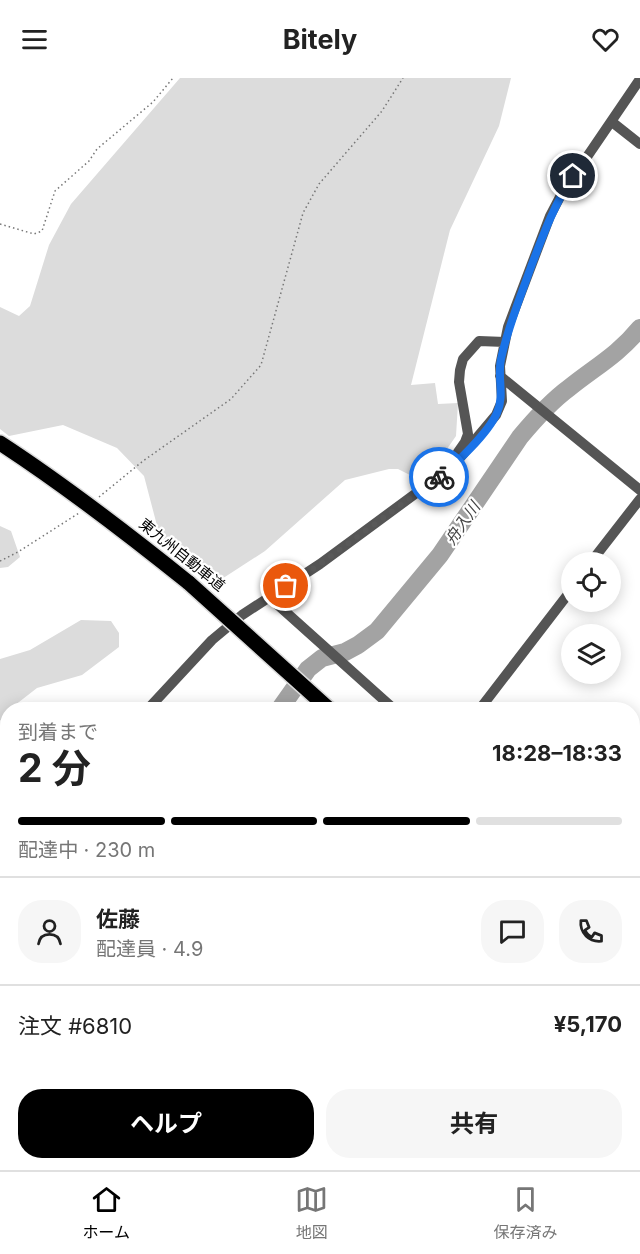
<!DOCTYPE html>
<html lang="ja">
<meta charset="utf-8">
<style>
body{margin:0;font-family:Inter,"Noto Sans JP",sans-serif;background:#f6f6f6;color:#222;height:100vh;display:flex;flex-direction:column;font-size:22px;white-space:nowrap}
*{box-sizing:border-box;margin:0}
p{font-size:20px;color:#767676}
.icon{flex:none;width:33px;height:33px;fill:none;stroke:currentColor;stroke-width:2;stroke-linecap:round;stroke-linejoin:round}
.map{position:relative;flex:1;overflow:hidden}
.details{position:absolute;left:0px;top:624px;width:640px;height:468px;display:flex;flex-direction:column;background:#fff;border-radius:24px 24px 0 0;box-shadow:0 3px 15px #0003}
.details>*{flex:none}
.controls{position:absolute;left:561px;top:474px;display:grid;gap:12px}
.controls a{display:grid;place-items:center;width:60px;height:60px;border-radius:50%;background:#fff;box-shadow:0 3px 15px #0003;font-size:30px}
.pin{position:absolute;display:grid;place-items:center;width:51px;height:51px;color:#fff;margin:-26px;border:3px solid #fff;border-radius:50%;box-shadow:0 2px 6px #0007}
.courier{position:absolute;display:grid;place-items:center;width:60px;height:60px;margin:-30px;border:4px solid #1a73e8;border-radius:50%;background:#fff;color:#222;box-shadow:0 2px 8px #0007}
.summary em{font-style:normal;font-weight:700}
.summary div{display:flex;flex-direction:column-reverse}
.summary{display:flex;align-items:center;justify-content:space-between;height:102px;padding:0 18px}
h1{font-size:39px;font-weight:700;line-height:45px}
.bar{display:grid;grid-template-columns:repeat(4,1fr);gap:9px 6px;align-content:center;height:72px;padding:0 18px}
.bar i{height:8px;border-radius:4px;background:#e0e0e0}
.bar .selected{background:#000}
.bar p{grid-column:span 4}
.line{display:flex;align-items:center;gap:15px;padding:0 18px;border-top:2px solid #e0e0e0}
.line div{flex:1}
.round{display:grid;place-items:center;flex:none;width:63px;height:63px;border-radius:24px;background:#f6f6f6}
.primary-button{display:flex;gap:12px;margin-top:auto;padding:12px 18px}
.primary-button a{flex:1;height:69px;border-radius:24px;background:#000;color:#fff;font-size:24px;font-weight:700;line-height:69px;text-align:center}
.primary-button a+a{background:#f6f6f6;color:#222}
header{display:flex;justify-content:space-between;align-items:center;height:78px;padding:0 18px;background:#fff;font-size:27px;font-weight:700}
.tab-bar{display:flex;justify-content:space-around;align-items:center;height:84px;border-top:2px solid #e0e0e0;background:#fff;font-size:16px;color:#767676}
.tab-bar a{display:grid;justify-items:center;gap:3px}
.tab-bar .selected{color:#000}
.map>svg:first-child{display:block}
.green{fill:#dcdcdc}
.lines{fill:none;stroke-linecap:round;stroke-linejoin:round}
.river{stroke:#a3a3a3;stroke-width:18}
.highway-casing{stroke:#dbdbdb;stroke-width:18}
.path{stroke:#777;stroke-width:1.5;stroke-dasharray:1.5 3;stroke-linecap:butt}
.minor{stroke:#555;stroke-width:10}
.highway{stroke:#000;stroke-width:15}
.highway-bridge-casing{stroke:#dbdbdb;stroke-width:18;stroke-linecap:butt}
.highway-bridge{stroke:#000;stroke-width:15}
.done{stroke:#595959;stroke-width:6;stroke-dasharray:0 10.8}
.route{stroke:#1a73e8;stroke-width:8}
.labels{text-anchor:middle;stroke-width:4.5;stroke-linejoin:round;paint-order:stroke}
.street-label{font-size:15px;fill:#000;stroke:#fff}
.water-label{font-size:16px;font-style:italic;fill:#444;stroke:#fff}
</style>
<header><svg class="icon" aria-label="menu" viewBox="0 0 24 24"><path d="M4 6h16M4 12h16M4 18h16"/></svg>Bitely<svg class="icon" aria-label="heart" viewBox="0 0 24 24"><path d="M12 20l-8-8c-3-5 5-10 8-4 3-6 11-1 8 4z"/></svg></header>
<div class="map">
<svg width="640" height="1092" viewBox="0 0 640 1092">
<rect width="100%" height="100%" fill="#fff"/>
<!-- green -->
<path class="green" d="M180,0H511L499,48L450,152L411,307L435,305L438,326L458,325L456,358L438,384L421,399L412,398L398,391H389L345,402L265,473L211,508L160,459L144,398L117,370L63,347L9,358L0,351V229L19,238L30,228L49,167L71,126Z
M0,448L11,453L20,479L8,489L0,490Z
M81,542L111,543L119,555V569L82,597L37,610L10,631L8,632L0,643V581L30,572Z
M40,1085V1084L578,1085L572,1092H30Z"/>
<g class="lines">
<!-- river -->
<path class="river" d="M279,632L308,591L322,580L345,574L358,567L377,553L440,477L520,359C535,341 550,324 569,310C595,289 618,277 640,250
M0,1004L8,986"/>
<!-- highway casing -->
<g class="highway-casing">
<path id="highway" d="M0,365C66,408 128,456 189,505
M633,968L640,977"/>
</g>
<!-- path -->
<path class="path" d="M0,146L34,156L42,153L55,113L89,83L97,71L153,24L173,0
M99,419L143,383L231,321L261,287L303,135L319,106L382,33L403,0
M0,483L18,474L79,435
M633,903L640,898
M337,1092L348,1084"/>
<!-- minor -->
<path class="minor" d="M612,44L640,66
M500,298L640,412
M458,374L465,364L468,356L459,304L460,292L463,281L479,263L505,264
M591,484L640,421
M269,519L395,632
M147,632L212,562L242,537L320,486L453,388L496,337L502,323L500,288L508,249L550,138L561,117L640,1
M479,632L572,511
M633,667L640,660
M0,673L8,677
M0,800L8,796
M0,919L8,914"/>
<!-- highway -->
<use href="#highway" class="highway"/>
<!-- highway-bridge casing -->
<g class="highway-bridge-casing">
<path id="highway-bridge" d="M189,505L330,632"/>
</g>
<!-- highway-bridge -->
<use href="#highway-bridge" class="highway-bridge"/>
</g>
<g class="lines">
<!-- done -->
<path class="done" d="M286,508L320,486L439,399"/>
<!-- route -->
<path class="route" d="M439,399C457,385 488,355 497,335C505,317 497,299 501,281C508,249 520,220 531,189C543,157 554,127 573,98"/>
</g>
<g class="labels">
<!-- street labels -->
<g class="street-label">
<text transform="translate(182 477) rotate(39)" y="5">東九州自動車道</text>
</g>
<!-- water labels -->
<g class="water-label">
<text transform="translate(462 445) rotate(-55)" y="6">舟入川</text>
</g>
</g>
</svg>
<div class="controls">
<a><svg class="icon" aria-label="locate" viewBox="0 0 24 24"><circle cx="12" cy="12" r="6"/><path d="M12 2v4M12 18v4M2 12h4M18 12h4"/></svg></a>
<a><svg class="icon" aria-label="layers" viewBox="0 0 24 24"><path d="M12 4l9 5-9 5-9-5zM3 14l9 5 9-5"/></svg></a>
</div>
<div class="pin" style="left:286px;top:508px;background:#ea580c"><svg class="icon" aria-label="bag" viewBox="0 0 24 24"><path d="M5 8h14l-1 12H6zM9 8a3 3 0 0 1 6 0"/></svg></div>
<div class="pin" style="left:573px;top:98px;background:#1f2937"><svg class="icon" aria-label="home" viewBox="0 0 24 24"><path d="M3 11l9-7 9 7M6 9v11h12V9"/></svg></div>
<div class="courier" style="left:439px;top:399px"><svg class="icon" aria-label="bike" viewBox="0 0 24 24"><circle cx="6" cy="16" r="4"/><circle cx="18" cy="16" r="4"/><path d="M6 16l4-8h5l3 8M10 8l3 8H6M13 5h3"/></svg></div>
<section class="details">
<div class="summary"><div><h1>2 分</h1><p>到着まで</p></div><em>18:28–18:33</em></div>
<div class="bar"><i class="selected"></i><i class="selected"></i><i class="selected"></i><i></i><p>配達中 · 230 m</p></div>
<div class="line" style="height:108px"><a class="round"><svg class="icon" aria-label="person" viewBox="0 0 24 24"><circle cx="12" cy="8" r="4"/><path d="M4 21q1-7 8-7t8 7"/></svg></a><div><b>佐藤</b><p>配達員 · 4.9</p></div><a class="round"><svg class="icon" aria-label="chat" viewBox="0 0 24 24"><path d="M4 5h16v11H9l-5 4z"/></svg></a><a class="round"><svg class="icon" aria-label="phone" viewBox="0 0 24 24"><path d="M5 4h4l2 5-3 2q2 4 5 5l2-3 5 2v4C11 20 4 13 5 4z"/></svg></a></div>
<div class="line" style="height:78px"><div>注文 #6810</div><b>¥5,170</b></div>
<div class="primary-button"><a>ヘルプ</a><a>共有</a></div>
</section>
</div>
<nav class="tab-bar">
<a class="selected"><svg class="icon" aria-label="home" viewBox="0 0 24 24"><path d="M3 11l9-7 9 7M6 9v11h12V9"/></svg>ホーム</a>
<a><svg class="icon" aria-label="map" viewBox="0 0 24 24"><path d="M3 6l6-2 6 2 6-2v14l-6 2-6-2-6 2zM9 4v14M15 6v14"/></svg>地図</a>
<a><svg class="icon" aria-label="saved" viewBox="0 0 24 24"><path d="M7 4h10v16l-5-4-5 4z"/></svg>保存済み</a>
</nav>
